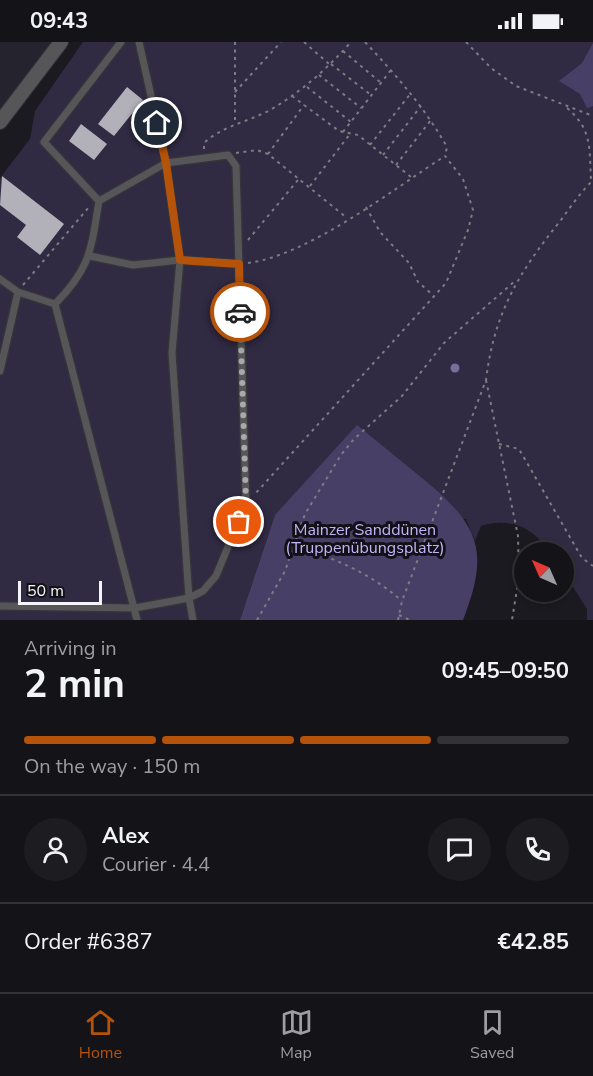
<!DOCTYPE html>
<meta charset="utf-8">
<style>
body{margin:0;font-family:"Nunito Sans",sans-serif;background:#1d1d21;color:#f1f3f6;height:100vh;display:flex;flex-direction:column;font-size:22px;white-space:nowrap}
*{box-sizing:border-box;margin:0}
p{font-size:20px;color:#9d9ea2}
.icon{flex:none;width:33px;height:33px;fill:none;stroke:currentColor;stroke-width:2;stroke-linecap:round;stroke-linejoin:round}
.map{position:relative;height:578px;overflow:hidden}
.drawer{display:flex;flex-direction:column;background:#141418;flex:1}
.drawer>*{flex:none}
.needle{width:39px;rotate:315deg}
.controls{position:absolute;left:514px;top:500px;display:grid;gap:12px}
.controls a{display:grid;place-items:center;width:60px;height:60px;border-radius:50%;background:#141418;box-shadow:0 3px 9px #0003,0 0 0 2px #333337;font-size:30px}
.scale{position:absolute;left:18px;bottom:15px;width:84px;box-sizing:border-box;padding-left:6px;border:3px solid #f5f4f8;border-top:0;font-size:16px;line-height:21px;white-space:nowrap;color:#f5f4f8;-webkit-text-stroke:4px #121117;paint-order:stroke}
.pin{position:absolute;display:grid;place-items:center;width:51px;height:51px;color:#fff;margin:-26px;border:3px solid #fff;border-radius:50%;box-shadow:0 2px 6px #0007}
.courier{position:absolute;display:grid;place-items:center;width:60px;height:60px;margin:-30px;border:4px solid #b45309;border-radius:50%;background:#fff;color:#222;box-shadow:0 2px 8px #0007}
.overview em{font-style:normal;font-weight:700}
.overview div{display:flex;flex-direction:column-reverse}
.overview{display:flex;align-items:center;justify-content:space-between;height:102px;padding:0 24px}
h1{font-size:39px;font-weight:700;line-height:45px}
.bar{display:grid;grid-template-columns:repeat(4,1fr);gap:9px 6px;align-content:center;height:72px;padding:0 24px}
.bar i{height:8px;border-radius:4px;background:#333337}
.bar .current{background:#b45309}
.bar p{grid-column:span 4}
.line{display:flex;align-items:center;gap:15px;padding:0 24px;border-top:2px solid #333337}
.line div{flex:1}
.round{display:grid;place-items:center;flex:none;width:63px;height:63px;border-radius:32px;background:#1d1d21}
.status{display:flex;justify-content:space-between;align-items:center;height:42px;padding:0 30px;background:#141418;direction:ltr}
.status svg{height:16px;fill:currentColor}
.menu{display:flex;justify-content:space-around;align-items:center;height:84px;border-top:2px solid #333337;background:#141418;font-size:16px;color:#9d9ea2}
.menu a{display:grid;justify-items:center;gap:3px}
.menu .current{color:#b45309}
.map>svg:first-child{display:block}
.built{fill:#25232e}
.green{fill:#302a43}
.forest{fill:#483f67}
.building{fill:#b2b1b9}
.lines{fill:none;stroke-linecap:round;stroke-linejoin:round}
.lane-casing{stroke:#35343a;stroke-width:10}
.street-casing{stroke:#35343a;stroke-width:16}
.path{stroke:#7d7c81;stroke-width:2;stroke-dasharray:3 4.5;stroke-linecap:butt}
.lane{stroke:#565659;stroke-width:7}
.street{stroke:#565659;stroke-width:14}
.tree{fill:#776f97}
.done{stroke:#a9a8ac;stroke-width:6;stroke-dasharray:0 10.8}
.route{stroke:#b45309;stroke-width:8}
.labels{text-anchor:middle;stroke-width:6;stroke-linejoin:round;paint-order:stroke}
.park-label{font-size:16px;fill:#c3b4f9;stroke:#121117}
</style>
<div class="status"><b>09:43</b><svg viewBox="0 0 49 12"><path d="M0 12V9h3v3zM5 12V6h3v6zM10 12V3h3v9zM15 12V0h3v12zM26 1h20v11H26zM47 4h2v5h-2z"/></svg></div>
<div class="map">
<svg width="593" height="578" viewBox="0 0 593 578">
<rect width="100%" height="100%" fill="#1b1a20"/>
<!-- built -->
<path class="built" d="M0,0H55L0,73Z"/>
<!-- green -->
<path class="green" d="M83,0H593V578H587V567L564,531V510H549C534,485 509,475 481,484L475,499L466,477L275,473L240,578H0V136L30,97L35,69Z"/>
<!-- forest -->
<path class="forest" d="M593,1V64L587,66L580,52L559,39L582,21Z
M357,383C379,401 400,418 422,436C478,482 491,507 463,578H240L275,473Z"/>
<!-- building -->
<path class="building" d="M127,45L143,58L114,94L98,82Z
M81,82L107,102L94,118L69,99Z
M2,134L64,182L40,213L17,195L26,183L0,163Z"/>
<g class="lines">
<!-- lane casing -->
<g class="lane-casing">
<path id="lane" d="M121,0L44,100L99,159C91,207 91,226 55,262L137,578
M139,0L166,121L180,218L172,311L189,556L193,578
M90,214L133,223L180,218L239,222
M0,237L18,250L0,329
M18,250L55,262
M0,564L135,566L189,556L203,549L216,534L246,461L236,124L228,113L166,121L99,159"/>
</g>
<!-- street casing -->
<g class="street-casing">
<path id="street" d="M0,80L61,0"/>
</g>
<!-- path -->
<path class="path" d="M235,0V81
M304,0L329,22
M365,0C396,33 425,66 447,105L445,114
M466,0L491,26L516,44L593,74
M343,9L380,40
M331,22L371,53
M319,33L361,66
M307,45L351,80
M235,50L281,0
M292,54L339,89L358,93L411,135
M567,66C593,88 589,107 591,138
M343,90L391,28
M370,103L411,51
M204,107V101C222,84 248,80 270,68C301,50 327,27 351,0
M236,111L257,108L268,112L347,176
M268,112L304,63
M383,113L421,64
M396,123L431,78
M310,144L350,92
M366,165L380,190L409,221L418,240L434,254
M248,198L298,138
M248,221C309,213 392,148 445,114L463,137L473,168L468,188L446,241L255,452
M23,243L89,165
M486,338L518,494L519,535L512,578
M499,402L519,407L582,516L593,524
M296,504C336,517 370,531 402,559
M399,573L410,578
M257,578L285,529L305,472L341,413L354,397L402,354L444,301L515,239
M398,578L402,559L486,338C494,271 519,230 561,178C571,164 581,150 593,138"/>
<!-- lane -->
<use href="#lane" class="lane"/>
<!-- street -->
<use href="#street" class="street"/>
</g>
<!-- trees -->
<circle class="tree" cx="455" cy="326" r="4.5"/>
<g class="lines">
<!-- done -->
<path class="done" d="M239,480L246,461L240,270"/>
<!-- route -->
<path class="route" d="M157,81L166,121L180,218L239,222L240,270"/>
</g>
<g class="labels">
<!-- park labels -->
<g class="park-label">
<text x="365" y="493">Mainzer Sanddünen<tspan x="365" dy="18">(Truppenübungsplatz)</tspan></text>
</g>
</g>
</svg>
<div class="controls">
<a><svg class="needle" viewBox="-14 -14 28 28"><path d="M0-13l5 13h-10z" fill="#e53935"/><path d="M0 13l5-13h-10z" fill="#9d9ea2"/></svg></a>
</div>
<div class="scale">50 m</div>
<div class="pin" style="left:239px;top:480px;background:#ea580c"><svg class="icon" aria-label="bag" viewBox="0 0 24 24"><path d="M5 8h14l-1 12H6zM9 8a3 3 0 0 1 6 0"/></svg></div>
<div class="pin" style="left:157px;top:81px;background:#1f2937"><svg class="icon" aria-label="home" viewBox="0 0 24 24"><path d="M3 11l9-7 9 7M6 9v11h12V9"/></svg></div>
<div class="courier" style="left:240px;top:270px"><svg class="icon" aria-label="car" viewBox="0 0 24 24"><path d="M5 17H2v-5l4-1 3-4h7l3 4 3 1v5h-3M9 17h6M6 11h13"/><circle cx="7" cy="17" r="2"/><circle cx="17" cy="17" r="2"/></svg></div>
</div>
<section class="drawer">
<div class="overview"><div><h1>2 min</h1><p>Arriving in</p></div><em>09:45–09:50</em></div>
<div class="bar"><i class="current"></i><i class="current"></i><i class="current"></i><i></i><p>On the way · 150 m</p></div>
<div class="line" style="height:108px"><a class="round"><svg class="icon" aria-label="person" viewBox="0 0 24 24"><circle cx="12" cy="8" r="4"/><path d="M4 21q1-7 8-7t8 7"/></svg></a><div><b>Alex</b><p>Courier · 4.4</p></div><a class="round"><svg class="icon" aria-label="chat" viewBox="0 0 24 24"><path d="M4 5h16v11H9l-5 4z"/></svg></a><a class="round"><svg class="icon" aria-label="phone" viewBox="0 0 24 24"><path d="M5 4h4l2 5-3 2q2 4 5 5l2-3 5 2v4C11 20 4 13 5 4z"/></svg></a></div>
<div class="line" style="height:78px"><div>Order #6387</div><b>€42.85</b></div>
</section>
<nav class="menu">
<a class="current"><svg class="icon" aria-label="home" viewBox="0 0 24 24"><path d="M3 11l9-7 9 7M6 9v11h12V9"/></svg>Home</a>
<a><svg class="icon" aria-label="map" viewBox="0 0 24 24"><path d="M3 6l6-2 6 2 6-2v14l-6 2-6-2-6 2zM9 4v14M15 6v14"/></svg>Map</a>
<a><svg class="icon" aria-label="saved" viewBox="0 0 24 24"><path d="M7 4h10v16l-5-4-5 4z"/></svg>Saved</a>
</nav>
